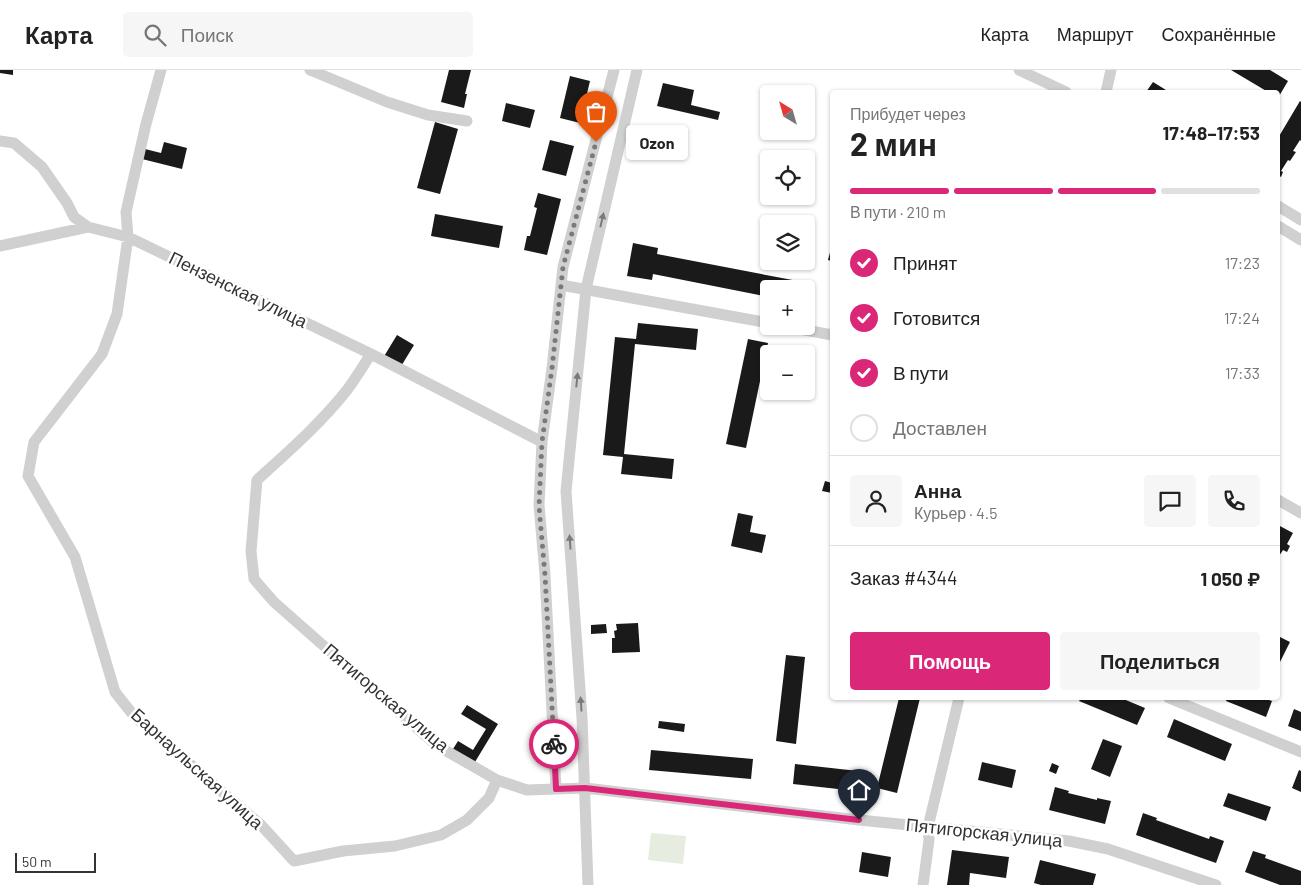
<!DOCTYPE html>
<html lang="ru">
<meta charset="utf-8">
<style>
body{margin:0;font-family:Barlow,sans-serif;background:#f6f6f6;color:#222;height:100vh;display:flex;flex-direction:column;font-size:19px;white-space:nowrap}
*{box-sizing:border-box;margin:0}
p{font-size:16px;color:#767676}
.icon{flex:none;width:28px;height:28px;fill:none;stroke:currentColor;stroke-width:2;stroke-linecap:round;stroke-linejoin:round}
.map{position:relative;flex:1;overflow:hidden}
.side{position:absolute;left:830px;top:20px;width:450px;height:610px;display:flex;flex-direction:column;background:#fff;border-radius:5px;box-shadow:0 1px 4px #0004}
.side>*{flex:none}
.needle{width:32px;rotate:323deg}
.fabs{position:absolute;left:760px;top:15px;display:grid;gap:10px}
.fabs a{display:grid;place-items:center;width:55px;height:55px;border-radius:5px;background:#fff;box-shadow:0 1px 4px #0004;font-size:25px}
.scale{position:absolute;left:15px;bottom:12px;width:81px;box-sizing:border-box;padding-left:5px;border:2px solid #333;border-top:0;font-size:14px;line-height:18px;white-space:nowrap;color:#333;-webkit-text-stroke:4px #fff;paint-order:stroke}
.pin{position:absolute;display:grid;place-items:center;width:42px;height:42px;color:#fff;margin:-51px -21px;border-radius:50% 50% 50% 0;rotate:-45deg;box-shadow:0 0 5px #0007}
.pin .icon{rotate:45deg}
.courier{position:absolute;display:grid;place-items:center;width:50px;height:50px;margin:-25px;border:4px solid #db2777;border-radius:50%;background:#fff;color:#222;box-shadow:0 1px 6px #0007}
.bubble{position:absolute;height:35px;border-radius:5px;background:#fff;box-shadow:0 1px 4px #0004;font-size:16px;font-weight:700;line-height:35px;text-align:center}
.headline em{font-style:normal;font-weight:700}
.headline div{display:flex;flex-direction:column-reverse}
.headline{display:flex;align-items:center;justify-content:space-between;height:85px;padding:0 20px}
h1{font-size:32px;font-weight:700;line-height:38px}
.bar{display:grid;grid-template-columns:repeat(4,1fr);gap:8px 5px;align-content:center;height:60px;padding:0 20px}
.bar i{height:6px;border-radius:4px;background:#e0e0e0}
.bar .selected{background:#db2777}
.bar p{grid-column:span 4}
.line{display:flex;align-items:center;gap:12px;padding:0 20px;border-top:1px solid #e0e0e0}
.line div{flex:1}
.round{display:grid;place-items:center;flex:none;width:52px;height:52px;border-radius:5px;background:#f6f6f6}
ol{padding:0 20px;list-style:none}
li{display:flex;align-items:center;gap:15px;height:55px}
li p{margin-inline-start:auto}
li .icon{padding:5px;border-radius:50%;background:#db2777;color:#fff;stroke-width:4}
li:last-child{color:#767676}
li i{width:28px;height:28px;border:2px solid #e0e0e0;border-radius:50%}
.primary-button{display:flex;gap:10px;margin-top:auto;padding:10px 20px}
.primary-button a{flex:1;height:58px;border-radius:5px;background:#db2777;color:#fff;font-size:20px;font-weight:700;line-height:58px;text-align:center}
.primary-button a+a{background:#f6f6f6;color:#222}
header{display:flex;align-items:center;gap:30px;box-sizing:border-box;height:70px;padding:0 25px;background:#fff;border-bottom:1px solid #e0e0e0}
header strong{font-size:24px}
nav{display:flex;gap:28px;margin-inline-start:auto;font-size:18px}
.search{width:350px;height:45px;background:#f6f6f6;display:flex;align-items:center;gap:12px;box-sizing:border-box;padding:0 18px;border-radius:5px;color:#767676;font-size:19px}
.map>svg:first-child{display:block}
.park{fill:#e6ecdf}
.building{fill:#1a1a1a}
.lines{fill:none;stroke-linecap:round;stroke-linejoin:round}
.street{stroke:#d0d0d0;stroke-width:11}
.oneway{fill:#7a7a7a}
.done{stroke:#7a7a7a;stroke-width:5;stroke-dasharray:0 9}
.route{stroke:#db2777;stroke-width:6}
.labels{text-anchor:middle;stroke-width:5;stroke-linejoin:round;paint-order:stroke}
.street-label{font-size:18px;fill:#333;stroke:#fff}
</style>
<header>
<strong>Карта</strong>
<div class="search"><svg class="icon" aria-label="search" viewBox="0 0 24 24"><circle cx="10" cy="10" r="6"/><path d="M15 15l6 6"/></svg>Поиск</div>
<nav><a>Карта</a><a>Маршрут</a><a>Сохранённые</a></nav>
</header>
<div class="map">
<svg width="1301" height="815" viewBox="0 0 1301 815">
<rect width="100%" height="100%" fill="#fff"/>
<!-- park -->
<path class="park" d="M651,763L686,766L683,794L648,790Z"/>
<!-- building -->
<path class="building" d="M0,0H13V5L0,3Z
M449,0H471L465,24H467L464,38L441,32Z
M1231,0H1270L1288,11L1278,28V22H1268Z
M570,6L590,11L580,53L560,48Z
M1153,12L1166,20L1171,22H1146Z
M663,13L694,20L691,35L720,42L718,50L657,36Z
M1300,31L1301,32V71L1300,70L1293,81L1296,82L1290,91L1288,90L1281,101L1283,102L1281,107L1278,105V68Z
M506,33L535,40L530,58L502,51Z
M435,52L458,59L440,124L417,118Z
M550,70L574,76L566,106L542,100Z
M164,72L187,78L182,99L142,89L145,79L161,83Z
M538,123L561,129L547,185L524,180L527,166H530L537,138L534,137Z
M435,144L503,156L499,178L431,166Z
M633,173L658,178L657,184L803,212L802,219H769V227L653,204L652,210L627,206Z
M832,175V191L828,190Z
M638,253L698,259L696,280L635,274L624,384L674,389L672,409L621,404L623,387L603,385L615,267L636,269Z
M397,265L414,275L400,298L383,288Z
M748,269L768,273L746,378L726,374Z
M825,411L832,413V423L822,421Z
M738,443L753,446L750,462L766,465L762,483L731,476Z
M1278,455L1293,463L1287,474L1290,476L1287,482L1283,480L1279,486L1278,485Z
M638,553L640,582L612,583V568H615L614,561L617,560L616,554Z
M606,554L607,563L591,564V555Z
M1278,566L1290,572L1278,596Z
M786,585L805,587L796,674L776,671Z
M899,628H920L897,723L877,718Z
M1081,628H1121L1145,638L1137,655L1079,631Z
M1227,628H1263L1272,631L1266,647L1226,631Z
M467,635L498,654L475,692L453,679L458,671L473,680L486,659L461,644Z
M1294,639L1301,642V661L1288,656Z
M1174,649L1232,674L1225,691L1167,667Z
M659,651L685,654L684,662L658,658Z
M1103,669L1122,676L1110,707L1091,699Z
M651,680L753,689L751,709L649,700Z
M982,692L1016,700L1012,718L978,710Z
M1052,693L1059,696L1056,704L1049,701Z
M795,694L858,701L856,721L793,714Z
M1299,700L1301,701V722L1292,718Z
M1055,717L1069,721L1068,723L1097,730V728L1111,731L1105,754L1049,740Z
M1228,723L1271,737L1266,751L1223,736Z
M1143,743L1157,748L1156,750L1209,769L1210,766L1224,771L1216,793L1136,765Z
M952,780L1009,787L1006,808L970,803L969,815H947Z
M1253,781L1266,785L1265,788L1301,801V815H1280L1245,802Z
M862,782L891,787L888,807L859,802Z
M1040,790L1096,804L1093,815H1041L1034,813Z"/>
<g class="lines">
<!-- street -->
<path class="street" d="M161,0L146,54L126,142L128,167L117,244L102,284L34,372L28,406L75,487L115,622L134,646L261,755L294,791L343,781L395,776L441,765L467,750L489,728L497,710
M310,0L387,32L428,45L467,51
M1019,0L1066,22
M1106,22L1111,0
M0,71L14,73L42,97L67,133L74,147L88,157L128,167L371,284L542,372
M1278,136L1301,150
M1278,156L1301,170
M0,176L88,157
M561,215L769,253
M784,256L832,265
M371,284C363,296 356,308 347,320C321,353 289,381 257,410L251,481L254,509L274,532L436,675L497,710L527,720L585,718L859,750L1069,771L1108,779L1216,815
M1278,430L1301,443
M1169,628L1301,682
M556,719L545,505L539,435L542,372L552,298L563,197L614,0
M588,815L582,648L566,421L586,219L637,0
M923,815L929,770L928,757L959,628"/>
</g>
<!-- one-way arrows -->
<defs><path id="oneway-solid" d="M-6-.8H1V-3.2L6.5 0L1 3.2V.8H-6Z" transform="scale(1.25)"/></defs>
<g class="oneway">
<use href="#oneway-solid" transform="translate(602 150) rotate(-77)"/>
<use href="#oneway-solid" transform="translate(577 310) rotate(-84)"/>
<use href="#oneway-solid" transform="translate(570 472) rotate(-94)"/>
<use href="#oneway-solid" transform="translate(581 634) rotate(-94)"/>
</g>
<g class="lines">
<!-- done -->
<path class="done" d="M554,674L545,505L539,436L542,372L552,298L563,197L596,72"/>
<!-- route -->
<path class="route" d="M554,674L556,719L585,718L859,750"/>
</g>
<g class="labels">
<!-- street labels -->
<g class="street-label">
<text transform="translate(238 220) rotate(26)" y="6">Пензенская улица</text>
<text transform="translate(386 628) rotate(40)" y="6">Пятигорская улица</text>
<text transform="translate(197 699) rotate(42)" y="6">Барнаульская улица</text>
<text transform="translate(984 763) rotate(6)" y="6">Пятигорская улица</text>
</g>
</g>
</svg>
<div class="fabs">
<a><svg class="needle" viewBox="-14 -14 28 28"><path d="M0-13l5 13h-10z" fill="#e53935"/><path d="M0 13l5-13h-10z" fill="#767676"/></svg></a>
<a><svg class="icon" aria-label="locate" viewBox="0 0 24 24"><circle cx="12" cy="12" r="6"/><path d="M12 2v4M12 18v4M2 12h4M18 12h4"/></svg></a>
<a><svg class="icon" aria-label="layers" viewBox="0 0 24 24"><path d="M12 4l9 5-9 5-9-5zM3 14l9 5 9-5"/></svg></a>
<a>+</a>
<a>−</a>
</div>
<div class="scale">50 m</div>
<div class="pin" style="left:596px;top:72px;background:#ea580c"><svg class="icon" aria-label="bag" viewBox="0 0 24 24"><path d="M5 8h14l-1 12H6zM9 8a3 3 0 0 1 6 0"/></svg></div>
<div class="pin" style="left:859px;top:750px;background:#1f2937"><svg class="icon" aria-label="home" viewBox="0 0 24 24"><path d="M3 11l9-7 9 7M6 9v11h12V9"/></svg></div>
<div class="courier" style="left:554px;top:674px"><svg class="icon" aria-label="bike" viewBox="0 0 24 24"><circle cx="6" cy="16" r="4"/><circle cx="18" cy="16" r="4"/><path d="M6 16l4-8h5l3 8M10 8l3 8H6M13 5h3"/></svg></div>
<div class="bubble" style="left:626px;top:55px;width:62px">Ozon</div>
<section class="side">
<div class="headline"><div><h1>2 мин</h1><p>Прибудет через</p></div><em>17:48–17:53</em></div>
<div class="bar"><i class="selected"></i><i class="selected"></i><i class="selected"></i><i></i><p>В пути · 210 m</p></div>
<ol>
<li><svg class="icon" aria-label="check" viewBox="0 0 24 24"><path d="M5 12l5 5 9-10"/></svg>Принят<p>17:23</p></li>
<li><svg class="icon" aria-label="check" viewBox="0 0 24 24"><path d="M5 12l5 5 9-10"/></svg>Готовится<p>17:24</p></li>
<li><svg class="icon" aria-label="check" viewBox="0 0 24 24"><path d="M5 12l5 5 9-10"/></svg>В пути<p>17:33</p></li>
<li><i></i>Доставлен</li>
</ol>
<div class="line" style="height:90px"><a class="round"><svg class="icon" aria-label="person" viewBox="0 0 24 24"><circle cx="12" cy="8" r="4"/><path d="M4 21q1-7 8-7t8 7"/></svg></a><div><b>Анна</b><p>Курьер · 4.5</p></div><a class="round"><svg class="icon" aria-label="chat" viewBox="0 0 24 24"><path d="M4 5h16v11H9l-5 4z"/></svg></a><a class="round"><svg class="icon" aria-label="phone" viewBox="0 0 24 24"><path d="M5 4h4l2 5-3 2q2 4 5 5l2-3 5 2v4C11 20 4 13 5 4z"/></svg></a></div>
<div class="line" style="height:65px"><div>Заказ #4344</div><b>1 050 ₽</b></div>
<div class="primary-button"><a>Помощь</a><a>Поделиться</a></div>
</section>
</div>
